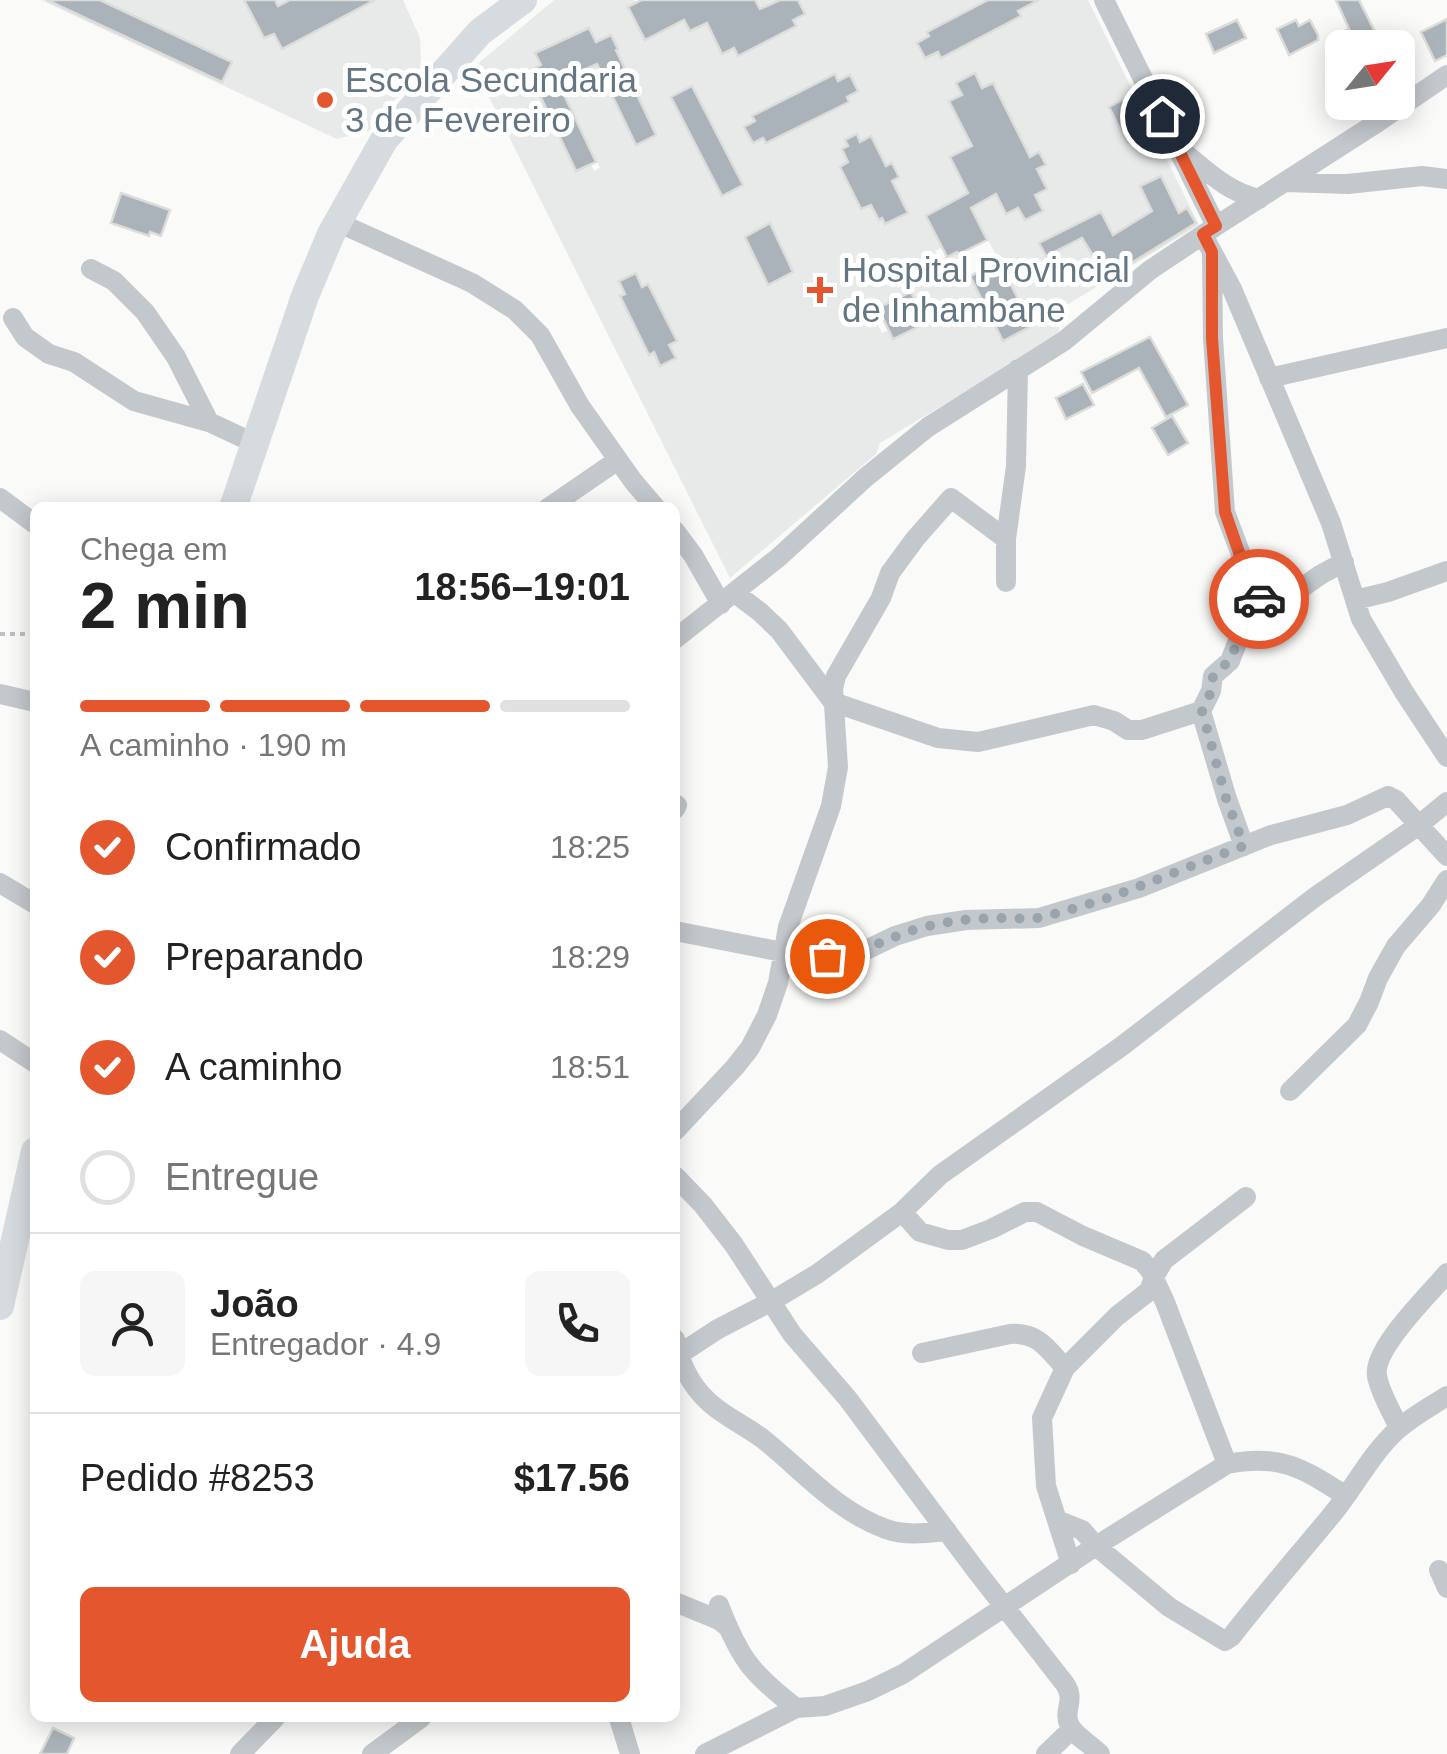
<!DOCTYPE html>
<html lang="pt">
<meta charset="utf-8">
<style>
body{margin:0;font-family:Helvetica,sans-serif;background:#f6f6f6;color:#222;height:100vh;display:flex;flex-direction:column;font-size:38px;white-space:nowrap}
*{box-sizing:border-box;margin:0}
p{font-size:32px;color:#767676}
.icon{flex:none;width:55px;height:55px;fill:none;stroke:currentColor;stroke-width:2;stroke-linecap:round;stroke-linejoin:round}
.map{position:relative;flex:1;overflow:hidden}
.details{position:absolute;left:30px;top:502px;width:650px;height:1220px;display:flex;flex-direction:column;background:#fff;border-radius:15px;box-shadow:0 5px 25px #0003}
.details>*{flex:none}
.needle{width:65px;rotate:60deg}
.fabs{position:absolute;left:1325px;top:30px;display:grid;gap:20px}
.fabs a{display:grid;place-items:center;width:90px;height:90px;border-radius:15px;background:#fff;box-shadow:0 5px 25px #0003;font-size:50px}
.pin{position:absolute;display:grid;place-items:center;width:85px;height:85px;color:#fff;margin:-42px;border:5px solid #fff;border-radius:50%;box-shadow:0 2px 10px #0007}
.courier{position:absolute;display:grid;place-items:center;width:100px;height:100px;margin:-50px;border:8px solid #e4572e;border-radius:50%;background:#fff;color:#222;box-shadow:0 2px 12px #0007}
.summary em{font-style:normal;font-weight:700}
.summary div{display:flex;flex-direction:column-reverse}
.summary{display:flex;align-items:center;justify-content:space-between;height:170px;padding:0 50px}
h1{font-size:65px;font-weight:700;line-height:75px}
.bar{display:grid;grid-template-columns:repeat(4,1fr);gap:15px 10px;align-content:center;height:120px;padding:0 50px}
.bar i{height:12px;border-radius:8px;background:#e0e0e0}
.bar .selected{background:#e4572e}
.bar p{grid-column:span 4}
.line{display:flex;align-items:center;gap:25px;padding:0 50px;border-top:2px solid #e0e0e0}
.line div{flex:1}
.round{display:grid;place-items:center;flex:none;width:105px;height:105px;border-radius:15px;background:#f6f6f6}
ol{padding:0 50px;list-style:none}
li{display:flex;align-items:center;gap:30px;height:110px}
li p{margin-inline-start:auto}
li .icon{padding:10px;border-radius:50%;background:#e4572e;color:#fff;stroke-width:4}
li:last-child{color:#767676}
li i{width:55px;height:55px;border:5px solid #e0e0e0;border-radius:50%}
.cta{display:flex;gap:20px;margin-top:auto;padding:20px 50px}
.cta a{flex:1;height:115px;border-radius:15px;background:#e4572e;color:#fff;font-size:40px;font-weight:700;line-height:115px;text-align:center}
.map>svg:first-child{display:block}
.built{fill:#e8e9e9;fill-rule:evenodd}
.building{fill:#aab3b9;stroke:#dcdcda;stroke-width:2.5}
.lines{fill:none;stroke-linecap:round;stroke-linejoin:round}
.path{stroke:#bbbfc2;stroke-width:4;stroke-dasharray:5 5;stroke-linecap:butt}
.minor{stroke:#c3c8cc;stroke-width:20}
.major{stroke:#d6dbdf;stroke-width:28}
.done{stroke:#99a4ac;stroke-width:10;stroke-dasharray:0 18}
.route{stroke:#e4572e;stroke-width:12}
.poi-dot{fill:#e4572e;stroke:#fff;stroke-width:4}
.labels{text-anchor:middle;stroke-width:10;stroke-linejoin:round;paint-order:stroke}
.poi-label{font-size:35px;fill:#657683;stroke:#fff;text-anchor:start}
</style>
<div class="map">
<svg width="1447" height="1754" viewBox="0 0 1447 1754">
<rect width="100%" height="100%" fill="#fafaf8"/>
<!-- built -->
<path class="built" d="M41,0H403L420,38L421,69L369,131L337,139Z
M554,0H634L636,3L628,8L645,40L670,27L674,0L690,31L755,0H780L724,26L738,55L796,27L793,20L798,0H988L928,32L929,36L917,43L925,58L938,52L941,58L1020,17L1018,11L1029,5L1027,0H1088L1199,225L1060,309L1059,335L880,443L876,454L730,578L474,67ZM590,28L636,145L597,64L559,82L600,168L594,171L591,164L576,171L536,87L530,90L523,74L543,65L536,53ZM835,74L839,81L857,91L847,97L849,102L816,119L813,116L752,143L744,127L755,121L753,116ZM974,74L984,92L986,86L994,83L1030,157L1039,152L1045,164L1037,169L1046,189L1040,192L1032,191L1042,212L1025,220L1018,208L980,162L958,172L950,157L972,146L950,102L962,95L957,83ZM693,87L743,184L722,196L671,98ZM856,135L860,142L871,137L886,166L892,163L899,176L892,181L885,224L882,218L878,219L871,205L861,209L840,167L848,162L842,150L847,146L845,140ZM1187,209L1196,223L1107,278L1103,240L1134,222H1164ZM1101,213L1107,226L1053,253L1054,256L1047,259L1040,242ZM770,223L793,272L768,284L745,238ZM981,227L1005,272L976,287L957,252L940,260L935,251ZM636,274L642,287L649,284L676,340L669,345L661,365L654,352L649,354L620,297L625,294L620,281ZM911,292L923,317L931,318L893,339L889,330L882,333L877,323L884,320L878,308Z"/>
<!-- building -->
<path class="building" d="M47,0H100L232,62L222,82Z
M244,0H275L278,6L290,0H375L282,49L274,34L264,38Z
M642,0H755L760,9L780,0H798L805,14L793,20L796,26L738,56L734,48L722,54L707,23L690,31L684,20L645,40L628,7Z
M988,0H1039L1018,11L1021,16L941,58L938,52L925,58L917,43L929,36L927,32Z
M1336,0H1359L1383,48H1345L1338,34L1349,29Z
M1447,19V55L1435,61L1421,32Z
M1237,20L1246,38L1214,53L1206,34Z
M1296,20L1299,26L1310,20L1318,35V40L1289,55L1277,29Z
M589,28L596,42L611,35L618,49L616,50L656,135L636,145L597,64L558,82L596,162L576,171L536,87L530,90L523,74L541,65L535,53Z
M975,73L982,88L993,83L1030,157L1039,152L1046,165L1037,169L1047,189L1035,195L1043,211L1025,220L1018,208L1006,214L996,194L971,208L987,240L959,254L957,252L947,257L926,216L968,193L950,157L972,146L949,101L962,95L956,83Z
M835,74L838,81L850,75L858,91L847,97L849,102L766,143L763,138L753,143L744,127L755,121L752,116Z
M692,86L743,185L722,196L671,97Z
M1124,99L1143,134L1127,143L1109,107Z
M857,134L860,142L871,136L886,166L892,163L899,177L892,181L908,213L885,224L882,218L879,220L871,205L861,209L840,167L848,162L842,149L848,146L845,140Z
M1161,176L1179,213L1187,208L1196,223L1107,278L1082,238L1046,256L1039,243L1101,212L1113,235L1152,211L1140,186Z
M121,193L170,210L161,236L150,232L149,236L111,223Z
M770,223L793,272L768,285L745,237Z
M999,262L1032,326L1003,341L970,276Z
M636,273L642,287L648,284L677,341L669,345L676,358L660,366L654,352L649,355L620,296L625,294L619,281Z
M911,292L926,323L893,339L878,308Z
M1150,337L1188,405L1166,417L1139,368L1092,393L1081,372Z
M1083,384L1094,405L1066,419L1056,398Z
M1172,416L1188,443L1168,455L1152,428Z
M53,1728L74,1738L67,1754H40Z"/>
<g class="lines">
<!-- path -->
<path class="path" d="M0,634H35"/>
<!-- minor -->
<path class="minor" d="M1104,0L1216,226
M1181,150C1206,170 1227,192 1259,199
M1285,182L1348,184L1422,176L1447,179
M337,222L472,283L515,310L540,335L580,406L633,481L656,508
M1203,235L1232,289L1331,523L1361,619L1404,692L1447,757
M1212,254L1213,338L1225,512L1254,589L1268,611
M91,269L114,281L145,312L176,357L209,422L254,443
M13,318L25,337L49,354L74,362L134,401L209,422
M1269,378L1447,338
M0,498L35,524
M548,508L618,460
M675,531L693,555L721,604
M1006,582V539
M735,593L760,612L779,630L833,702L938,738L978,742L1094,715L1114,721L1128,730H1142L1201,711
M1355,600L1388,592L1447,571
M675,639L779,557L865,478L928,427L1064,341L1150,270L1216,226L1378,122L1447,75
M0,694L35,702
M675,809L677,805
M1244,846L1227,799L1201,711L1211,691L1213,676L1230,661L1242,630L1320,575L1344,562
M0,883L35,904
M675,931L808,957L841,956L866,950L895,936L927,926L966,920L1039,918L1139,888L1271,835L1347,815L1388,796L1396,800L1447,856
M0,1040L35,1063
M1290,1091L1357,1025L1369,1002L1378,978L1396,946L1431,905L1447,880
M675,1131L735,1067L750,1048L767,1015L778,983L788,927L831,806L838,767L833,689L836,676L881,598L890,573L915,539L951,498L1006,539L1016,466L1018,369
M675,1176L703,1205L734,1245L792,1334L848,1399L975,1569L1065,1684C1076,1700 1063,1710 1069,1724C1074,1736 1091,1744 1100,1754
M902,1212L920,1232L948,1240H962L991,1229L1025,1212H1037L1083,1236L1142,1261L1150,1270L1165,1302L1227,1464
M675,1339C680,1360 686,1377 701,1394C717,1413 743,1424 763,1439C803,1471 836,1511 886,1529C905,1536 927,1533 947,1531
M922,1353L1010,1334C1038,1332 1047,1348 1065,1368
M675,1357L718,1329L772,1301L817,1274L902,1212L940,1175L1122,1046L1315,897L1419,825L1447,802
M1399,1428C1392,1412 1380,1393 1377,1376C1372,1349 1430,1294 1447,1273
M1346,1496C1304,1469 1280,1453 1227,1464L1096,1546L1169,1607L1225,1641L1231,1637C1263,1596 1297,1557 1330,1517C1353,1490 1370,1455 1396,1431C1411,1417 1430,1407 1447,1396
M1071,1564L1046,1486L1042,1418L1065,1368L1117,1316L1149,1291L1154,1277L1164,1260L1246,1197
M1439,1570L1447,1588
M675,1602L719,1620L728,1627
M719,1605C740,1659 751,1673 796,1708
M619,1718L630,1754
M240,1754L275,1718
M372,1754L421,1718
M705,1754L796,1708L825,1706L868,1691L903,1674L1096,1546L1082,1530L1057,1520
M1046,1754L1072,1729"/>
<!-- major -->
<path class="major" d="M233,508L305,296L331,234L384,140L480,32L523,0
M0,1306L35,1151"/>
</g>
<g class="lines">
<!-- done -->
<path class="done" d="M827,956C864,956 893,933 929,926C953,920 979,918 1004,918C1017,918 1030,920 1042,917C1112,901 1177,870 1244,846L1226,798L1202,711L1211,692L1213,676L1230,660L1242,630L1268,611L1259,599"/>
<!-- route -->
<path class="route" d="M1162,116L1216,226L1203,234L1212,252V338L1225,512L1242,561L1259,599"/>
</g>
<!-- markers -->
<g class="poi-dot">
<circle cx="325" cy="100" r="10"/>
<path d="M815 275h10v10h10v10h-10v10h-10v-10h-10v-10h10z"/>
</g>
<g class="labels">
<!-- poi labels -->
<g class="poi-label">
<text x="345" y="92">Escola Secundaria<tspan x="345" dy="40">3 de Fevereiro</tspan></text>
<text x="842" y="282">Hospital Provincial<tspan x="842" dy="40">de Inhambane</tspan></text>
</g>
</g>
</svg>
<div class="fabs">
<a><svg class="needle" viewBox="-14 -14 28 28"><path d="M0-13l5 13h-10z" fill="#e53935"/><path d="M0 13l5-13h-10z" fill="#767676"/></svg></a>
</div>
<div class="pin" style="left:827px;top:956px;background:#ea580c"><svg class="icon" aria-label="bag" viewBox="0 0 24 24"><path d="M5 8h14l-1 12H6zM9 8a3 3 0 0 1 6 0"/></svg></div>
<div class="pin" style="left:1162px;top:116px;background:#1f2937"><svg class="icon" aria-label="home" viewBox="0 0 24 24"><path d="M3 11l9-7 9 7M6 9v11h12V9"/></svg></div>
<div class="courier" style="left:1259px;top:599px"><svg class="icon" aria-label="car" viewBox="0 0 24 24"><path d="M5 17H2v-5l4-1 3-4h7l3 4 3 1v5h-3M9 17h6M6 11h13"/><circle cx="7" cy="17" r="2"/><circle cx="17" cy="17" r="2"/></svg></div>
<section class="details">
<div class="summary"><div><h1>2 min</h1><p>Chega em</p></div><em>18:56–19:01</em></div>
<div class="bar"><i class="selected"></i><i class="selected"></i><i class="selected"></i><i></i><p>A caminho · 190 m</p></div>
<ol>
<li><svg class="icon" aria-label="check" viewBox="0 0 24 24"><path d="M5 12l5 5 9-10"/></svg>Confirmado<p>18:25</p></li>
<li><svg class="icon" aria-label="check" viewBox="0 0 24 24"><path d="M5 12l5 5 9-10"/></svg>Preparando<p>18:29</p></li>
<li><svg class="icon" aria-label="check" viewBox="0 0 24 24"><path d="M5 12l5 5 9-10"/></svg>A caminho<p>18:51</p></li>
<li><i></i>Entregue</li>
</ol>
<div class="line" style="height:180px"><a class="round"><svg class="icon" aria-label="person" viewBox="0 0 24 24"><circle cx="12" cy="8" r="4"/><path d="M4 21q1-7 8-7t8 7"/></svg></a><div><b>João</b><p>Entregador · 4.9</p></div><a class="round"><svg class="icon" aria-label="phone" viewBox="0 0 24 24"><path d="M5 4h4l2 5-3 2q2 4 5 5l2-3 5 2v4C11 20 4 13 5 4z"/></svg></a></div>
<div class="line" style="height:130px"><div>Pedido #8253</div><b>$17.56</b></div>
<div class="cta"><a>Ajuda</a></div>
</section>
</div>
